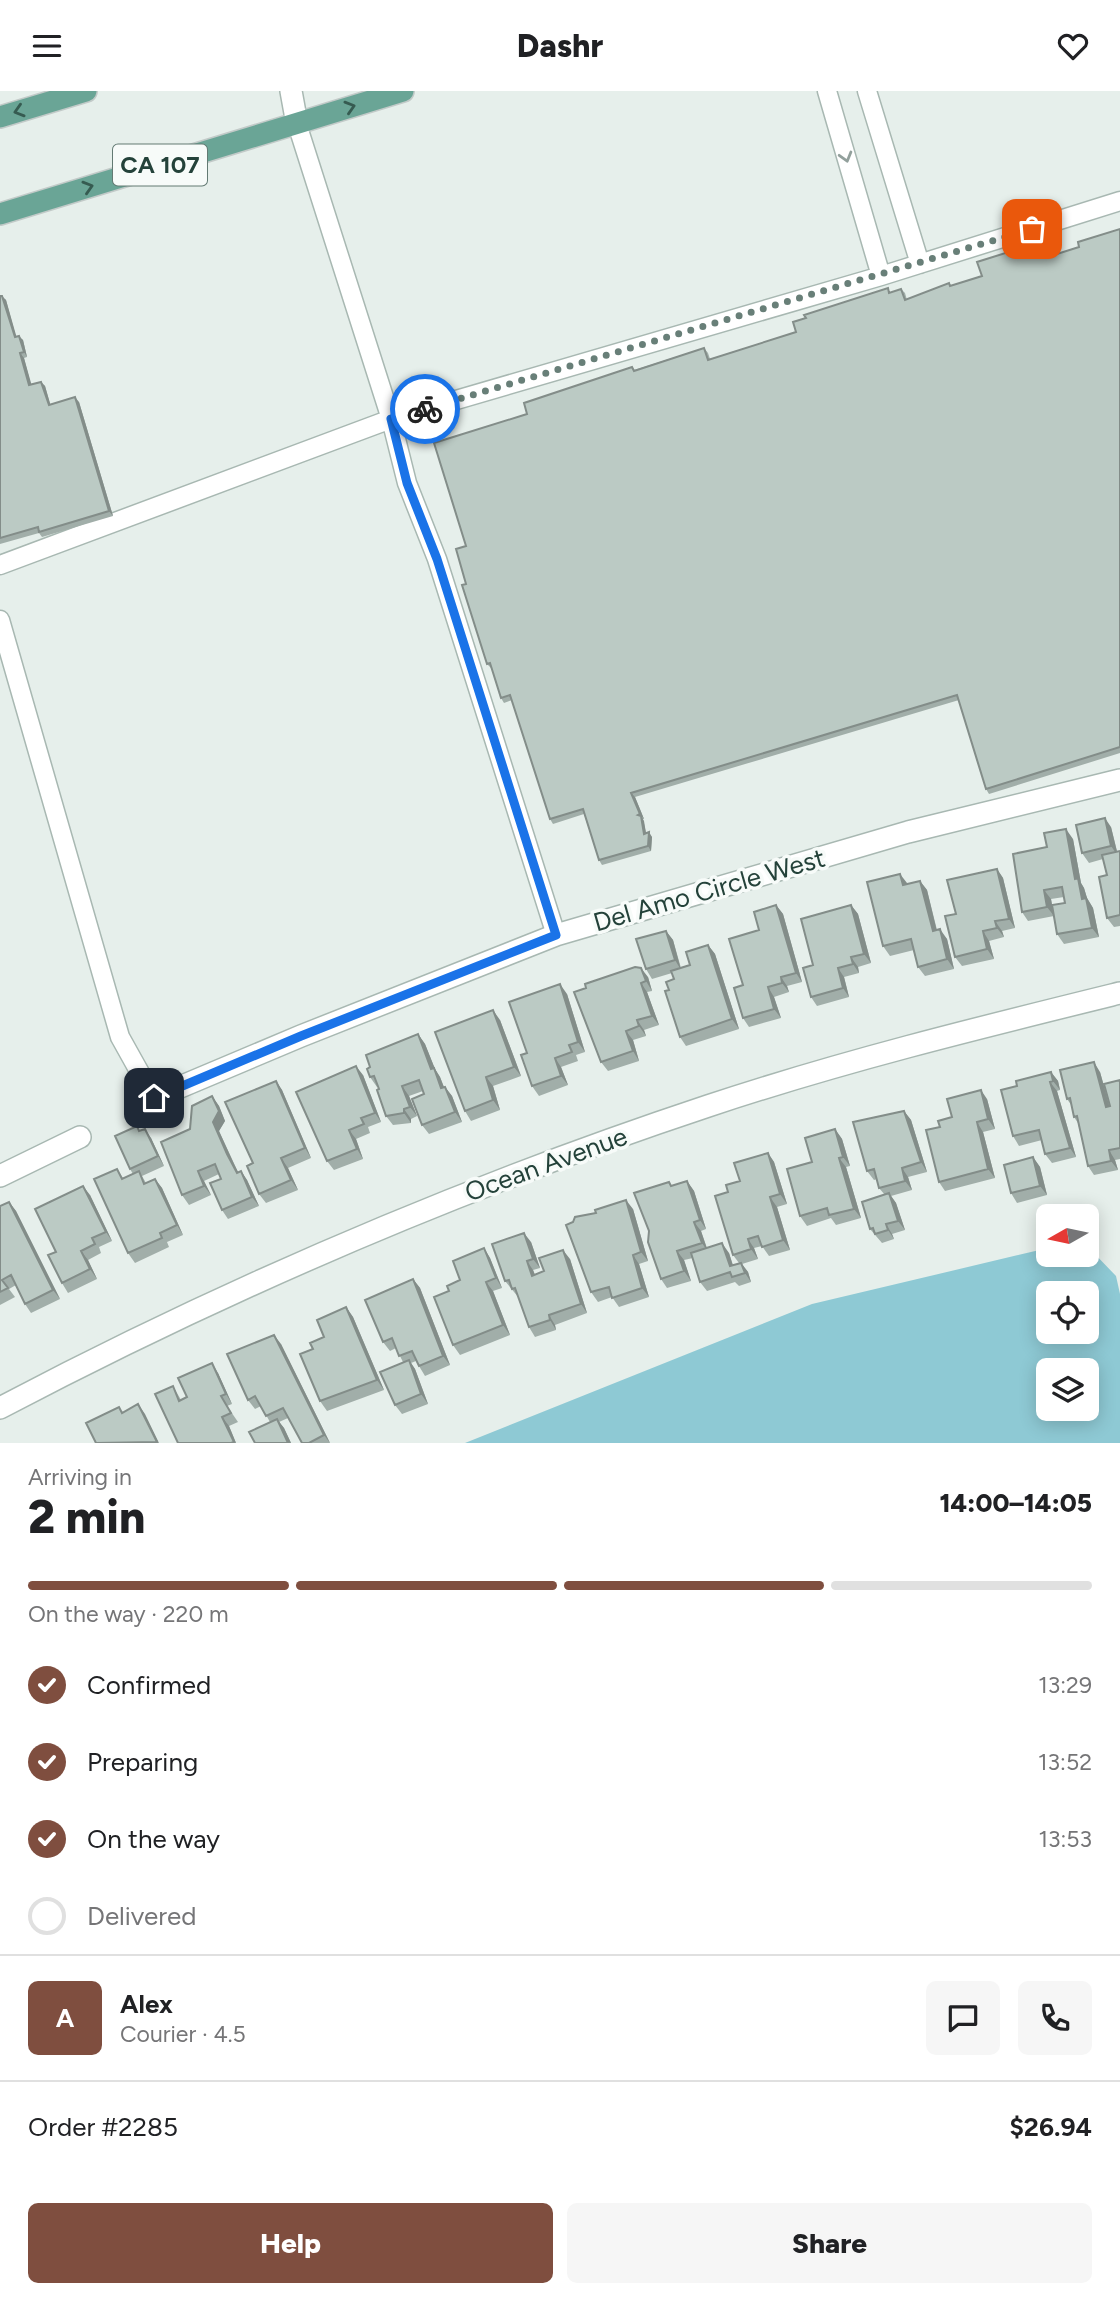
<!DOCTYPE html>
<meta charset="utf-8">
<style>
body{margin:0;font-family:Figtree,sans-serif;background:#f6f6f6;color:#202124;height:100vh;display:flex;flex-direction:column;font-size:26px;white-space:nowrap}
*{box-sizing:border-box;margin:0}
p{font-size:23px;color:#757577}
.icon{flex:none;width:38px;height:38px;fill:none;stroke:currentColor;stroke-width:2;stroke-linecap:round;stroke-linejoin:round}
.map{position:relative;height:1352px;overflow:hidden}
.panel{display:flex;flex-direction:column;background:#fff;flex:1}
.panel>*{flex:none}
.needle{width:46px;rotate:261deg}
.tools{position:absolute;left:1036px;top:1113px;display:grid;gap:14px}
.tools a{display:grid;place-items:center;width:63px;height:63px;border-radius:10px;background:#fff;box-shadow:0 4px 18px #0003;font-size:35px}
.pin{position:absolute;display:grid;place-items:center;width:60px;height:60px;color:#fff;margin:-30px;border-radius:14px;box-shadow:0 4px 10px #0006}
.courier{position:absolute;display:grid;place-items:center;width:70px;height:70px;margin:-35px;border:5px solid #1a73e8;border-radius:50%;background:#fff;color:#222;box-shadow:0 2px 9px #0007}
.headline em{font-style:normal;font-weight:800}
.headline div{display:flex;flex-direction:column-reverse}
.headline{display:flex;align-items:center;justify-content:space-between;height:119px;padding:0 28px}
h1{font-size:46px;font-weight:800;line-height:52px}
.bar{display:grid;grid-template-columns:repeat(4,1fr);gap:10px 7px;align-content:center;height:84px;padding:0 28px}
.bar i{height:9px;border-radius:5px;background:#e0e0e0}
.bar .on{background:#7f4e3f}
.bar p{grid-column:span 4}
.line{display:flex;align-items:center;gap:18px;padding:0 28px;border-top:2px solid #e0e0e0}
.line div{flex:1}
.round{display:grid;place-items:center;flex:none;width:74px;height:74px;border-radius:10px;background:#f6f6f6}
ol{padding:0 28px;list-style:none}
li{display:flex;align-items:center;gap:21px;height:77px}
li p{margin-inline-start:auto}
li .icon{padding:7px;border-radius:50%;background:#7f4e3f;color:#fff;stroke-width:4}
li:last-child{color:#757577}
li i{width:38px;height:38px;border:4px solid #e0e0e0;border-radius:50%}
.cta{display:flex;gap:14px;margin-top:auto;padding:14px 28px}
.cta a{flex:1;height:80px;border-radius:10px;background:#7f4e3f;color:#fff;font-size:28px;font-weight:800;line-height:80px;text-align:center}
.cta a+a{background:#f6f6f6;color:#202124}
header{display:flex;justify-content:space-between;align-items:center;height:91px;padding:0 28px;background:#fff;font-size:32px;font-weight:800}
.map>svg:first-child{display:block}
.water{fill:#8ec9d4;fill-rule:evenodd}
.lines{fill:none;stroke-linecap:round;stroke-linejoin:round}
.lane-casing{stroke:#a8b8b2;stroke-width:21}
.street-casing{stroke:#a8b8b2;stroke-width:24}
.primary-casing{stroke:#c2cac8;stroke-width:24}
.lane{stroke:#fff;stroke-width:18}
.street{stroke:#fff;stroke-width:21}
.primary{stroke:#6aa596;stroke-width:21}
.wall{fill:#a1aea9;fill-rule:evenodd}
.shaded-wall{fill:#838d89}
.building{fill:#bbcac4;stroke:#838d89;stroke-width:2}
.oneway{stroke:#365b51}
.oneway2{stroke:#92a09c}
.done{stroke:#687f78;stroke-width:7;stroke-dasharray:0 12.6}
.route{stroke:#1a73e8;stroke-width:9}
.labels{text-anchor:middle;stroke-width:7;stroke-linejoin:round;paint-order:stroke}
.shield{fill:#f7fbf9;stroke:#637a73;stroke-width:2}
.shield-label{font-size:24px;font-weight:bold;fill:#24423a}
.street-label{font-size:26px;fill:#24423a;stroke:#f7fbf9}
</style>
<header><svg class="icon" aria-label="menu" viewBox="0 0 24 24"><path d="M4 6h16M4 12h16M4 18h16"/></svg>Dashr<svg class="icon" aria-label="heart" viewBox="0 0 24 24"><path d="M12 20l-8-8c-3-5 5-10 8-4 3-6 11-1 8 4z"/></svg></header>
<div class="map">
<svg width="1120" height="1352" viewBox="0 0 1120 1352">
<rect width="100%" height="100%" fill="#e6efeb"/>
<!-- water -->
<path class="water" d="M1048,1157V1164H1087V1158H1090L1116,1185L1120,1203V1352H465L812,1213ZM1048,1202H1087V1241H1048ZM1048,1279H1087V1318H1048Z"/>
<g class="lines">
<!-- lane casing -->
<g class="lane-casing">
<path id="lane" d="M827,0L881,185
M867,0L920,173
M297,33L391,328L407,392L437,468L556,844
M0,474L391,328L881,185L1120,110
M0,529L120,946L154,1007"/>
</g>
<!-- street casing -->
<g class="street-casing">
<path id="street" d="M291,0L297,33
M154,1007L301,945L556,844L908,741L1120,689
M0,1085L80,1046
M0,1317C228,1197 464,1096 708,1015C843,970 982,936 1120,902"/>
</g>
<!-- primary casing -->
<g class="primary-casing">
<path id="primary" d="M0,26L86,0
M0,123L403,0"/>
</g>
<!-- lane -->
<use href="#lane" class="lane"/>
<!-- street -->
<use href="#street" class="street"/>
<!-- primary -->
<use href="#primary" class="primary"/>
</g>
<!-- wall -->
<path class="wall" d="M1120,138V662L989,703L986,698L959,609L635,706L644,728H643L646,742L652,746L651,760L602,774L599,769L584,723L553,733L550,728L512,609L504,612L501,607L492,578L487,573L466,493V455L527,323L632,276L634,279L704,257L708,262L710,268L796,241L901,198L905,202L907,209L949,192L951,195L982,185L1053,147L1056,152L1059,163L1079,156Z
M0,205L6,209L16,246L23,249L27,266L24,267L31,294L41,291L45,295L50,313L79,311L113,425L42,446L39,442L0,453Z
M1111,736L1117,760H1120V835L1114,836L1107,827V784L1103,768L1089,772L1082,762Z
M1073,748L1081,792L1084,797L1087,807L1093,817L1099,846L1064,853L1057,843L1054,825L1028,830L1022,821L1047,756ZM1064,806L1065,812L1052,814L1051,808Z
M997,778L1003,787L1015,837L1002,840L1004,846L989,850L994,868L962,875L955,866L956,823Z
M920,790L927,799L937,839L947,848L954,878L925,885L918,876L914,859L890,865L883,855L907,792V793Z
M776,814L783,823L802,891L787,895L789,901L774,906L781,927L749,936L743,927V894L759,839Z
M851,814L858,823L871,872L858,876L859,882L844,886L849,906L817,915L811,906L813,874Z
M666,840L673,849L681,877L690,874L708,854L715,863L739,938L686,955L680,946L669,899L674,888L672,882L652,888L646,878Z
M648,886L652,900L647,901L659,934L644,939L646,945L633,949L639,970L608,980L601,971L586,897Z
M567,903L585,961L576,964L578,970L561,976L568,994L539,1005L532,995L527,962Z
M500,929L521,985L493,995L500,1019L471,1030L465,1020Z
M418,943L425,953L435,978L440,986L444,996H445L452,1005L462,1031L429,1043L422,1034L424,1003L423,1000L409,1005L417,1025L411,1028V1032L393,1034L386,1025L378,995L377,996L370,986V976Z
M1051,981L1058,990L1060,999L1057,1000L1076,1066L1052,1072L1045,1063L1042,1049L1019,1055L1013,1045Z
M1100,981L1110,1015L1120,989V1068L1115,1069L1118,1079L1094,1084L1088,1075L1078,1032L1074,1026L1072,1015L1067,1008Z
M363,984L381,1031L368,1036L370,1042L356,1048L363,1068L334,1079L327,1070Z
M276,990L282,999L311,1067L288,1077L298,1099L266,1112L259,1103L253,1072Z
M212,1005L219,1015L225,1030L219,1040L238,1081L241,1080L247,1089L259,1115L228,1128L222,1119L221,1088L219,1083L204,1090L211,1104L189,1114L182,1104Z
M987,1008L995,1038L983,1041L995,1087L945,1100L939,1091L940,1036Z
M904,1020L911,1029L927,1081L908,1086L912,1099L891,1105L896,1112L905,1139L892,1143L894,1148L882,1152L870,1138L885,1104L879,1097L877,1088L874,1089L867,1080Z
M835,1038L842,1048L850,1075L846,1076L861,1127L836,1134L831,1127L807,1135L800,1125L812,1071Z
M140,1040L151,1047L164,1075L142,1085L146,1092L155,1088L162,1097L183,1144L167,1151L169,1156L135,1172L128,1162L117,1078L123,1087L133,1083L130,1078Z
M768,1062L774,1071L787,1113L777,1116L790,1159L769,1165L762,1155L754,1157L758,1168L742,1173L748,1181L751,1191L739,1195L735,1191L707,1200L700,1191L693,1167L684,1169L691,1190L667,1197L661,1188L672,1095L687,1090L694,1100L706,1138L701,1140L707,1157L729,1162L733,1174L739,1172L733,1164L728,1101Z
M1033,1066L1040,1076L1047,1104L1017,1112L1011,1102Z
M90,1104L112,1150L99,1156L101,1162L88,1169L97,1188L68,1202L62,1192L56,1161Z
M9,1111L16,1120L60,1208L31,1222L25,1213L16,1194L9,1198L15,1206L0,1214V1115Z
M633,1118L648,1170L639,1173L649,1206L619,1216L612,1206L598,1211L591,1201Z
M531,1151L540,1177L533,1179L535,1184L570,1168L587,1222L555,1234L556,1239L535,1246L529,1236L519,1207L505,1190Z
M484,1157L490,1167L502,1197L493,1200L510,1244L460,1264L453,1254L449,1200L460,1189Z
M413,1188L420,1197L450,1274L425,1285L416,1270L411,1272L415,1278L428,1313L402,1323L395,1314L403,1271L396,1257L390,1260L383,1251Z
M346,1216L353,1226L384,1299L327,1320L320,1310L313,1258L324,1246Z
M281,1253L330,1352H302L288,1327L279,1331L284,1337L291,1352H255L270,1331L261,1315L255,1318L248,1309Z
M218,1282L232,1313L227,1315L238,1331L229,1335L236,1352H178L173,1295L181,1309L187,1306Z"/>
<!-- shaded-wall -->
<path class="shaded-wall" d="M1053,147L1056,152L1061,168L1057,163Z
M2,205L6,209L18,251L15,246Z
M19,245L23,249L27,266L24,261Z
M20,262L24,267L33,299L29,294Z
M41,291L45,295L52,319L49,314Z
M75,306L79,311L113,425L109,420Z
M631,702L635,706L644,728L640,723Z
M641,725L644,730L647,748L644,743Z
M1105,727L1111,736L1118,765L1111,755Z
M1066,738L1073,748L1081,792L1084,797L1087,807L1093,817L1099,846L1092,837L1075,788Z
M649,741L652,746L651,760L648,755Z
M997,778L1003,787L1015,837L1009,828Z
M900,783L907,792L910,804L903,794Z
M920,790L927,799L939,849L933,840Z
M1044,799L1051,808L1054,825L1047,816Z
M776,814L783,823L802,891L796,882Z
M851,814L858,823L871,872L864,863Z
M995,830L1002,840L1004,846L997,837Z
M940,838L947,848L954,878L947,868Z
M666,840L673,849L681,879L675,869Z
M983,840L989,850L994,868L987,858Z
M708,854L715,863L739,938L732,928Z
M851,866L858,876L859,882L853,873Z
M641,877L648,886L652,900L646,890Z
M838,877L844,886L849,906L843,897Z
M781,886L787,895L789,901L782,892Z
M641,892L647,901L659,934L652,925Z
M560,893L567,903L585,961L578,951Z
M768,896L774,906L781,927L774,918Z
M493,919L500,929L521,985L514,976Z
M637,929L644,939L646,945L639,935Z
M626,940L633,949L639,970L633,960Z
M418,943L425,953L435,978L440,986L448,1007L441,997L431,978Z
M555,967L561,976L568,994L561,985Z
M1094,971L1100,981L1112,1025L1106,1016Z
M356,975L363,984L381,1031L375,1022Z
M1051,981L1058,990L1060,999L1053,990Z
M486,986L493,995L500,1019L493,1009Z
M276,990L282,999L311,1067L305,1057Z
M1050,991L1057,1000L1076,1066L1070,1057Z
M402,995L409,1005L417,1025L410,1016Z
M445,996L452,1005L462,1031L455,1021Z
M981,999L987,1008L995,1038L988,1028Z
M212,1005L219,1015L225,1030L219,1040L234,1073L243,1091L237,1082L227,1063L213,1031Z
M404,1018L411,1028V1032L404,1022Z
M904,1020L911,1029L927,1081L921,1071Z
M977,1031L983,1041L995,1087L988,1078Z
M145,1038L151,1047L164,1075L158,1065Z
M835,1038L842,1048L850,1075L843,1066Z
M349,1039L356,1048L363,1068L357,1058Z
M1109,1059L1115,1069L1118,1079L1111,1070Z
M768,1062L774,1071L787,1113L780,1103Z
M1033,1066L1040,1076L1047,1104L1040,1095Z
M281,1067L288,1077L298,1099L291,1089Z
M839,1067L846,1076L861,1127L854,1118Z
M902,1077L908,1086L912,1099L905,1090Z
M198,1080L204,1090L211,1104L204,1095Z
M241,1080L247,1089L259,1115L252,1106Z
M155,1088L162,1097L183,1144L177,1134Z
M687,1090L694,1100L706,1138L700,1129Z
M83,1095L90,1104L112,1150L106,1141Z
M889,1102L896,1112L905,1139L898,1130Z
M770,1106L777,1116L790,1159L783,1149Z
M626,1109L633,1118L648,1170L641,1161Z
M9,1111L16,1120L60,1208L53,1199Z
M694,1131L701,1140L708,1161L702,1152Z
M886,1133L892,1143L894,1148L888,1139Z
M524,1142L531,1151L540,1177L533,1168Z
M748,1148L754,1157L758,1168L751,1158Z
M722,1152L729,1162L736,1185L730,1175Z
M484,1157L490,1167L502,1197L496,1187Z
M563,1159L570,1168L587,1222L581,1213Z
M81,1160L88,1169L97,1188L90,1178Z
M677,1160L684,1169L691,1190L684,1180Z
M633,1164L639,1173L649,1206L642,1197Z
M527,1170L533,1179L539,1194L532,1185Z
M741,1172L748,1181L751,1191L745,1182Z
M413,1188L420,1197L450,1274L443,1265Z
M486,1191L493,1200L510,1244L503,1234Z
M346,1216L353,1226L384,1299L377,1289Z
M549,1224L555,1234L556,1239L550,1229Z
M274,1244L281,1253L330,1352L324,1344Z
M409,1269L415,1278L428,1313L421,1303Z
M212,1272L218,1282L232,1313L226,1303Z
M138,1313L145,1323L159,1352L157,1351Z
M222,1326L229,1335L236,1352L234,1351Z
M277,1328L284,1337L291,1352H288Z"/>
<!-- building -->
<path class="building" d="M1120,138V656L986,698L957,604L631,702L640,723L638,724L641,725L644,743L649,741L648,755L599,769L583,718L550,728L510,604L501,607L490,572L487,573L462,494L466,493L456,458L466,455L434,352L527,323L524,312L632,276L634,280L704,257L708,269L796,241L793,231L806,227L804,224L888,197L889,202L901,198L905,209L949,192L950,195L982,185L977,171L1053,147L1057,163L1079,156L1078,151Z
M0,205H2L15,246L19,245L24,261L20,262L29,294L41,291L49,314L75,306L109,420L39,441L38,436L0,447Z
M1105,727L1111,755L1082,762L1076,734Z
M1066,738L1075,788L1078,787L1082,808L1086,807L1092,837L1057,843L1052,814L1065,812L1062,796L1044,799L1047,816L1022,821L1013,763L1047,756L1044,742Z
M1120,760V824L1107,827L1099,786L1107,784L1102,764Z
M997,778L1009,828L995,830L997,837L983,840L987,858L955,866L945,825L956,823L947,789Z
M900,783L903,794L920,790L933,840L940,838L947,868L918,876L911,848L883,855L867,791Z
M776,814L796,882L781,886L782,892L768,896L774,918L743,927L734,897L743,894L729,848L759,839L754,821Z
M851,814L864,863L851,866L853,873L838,877L843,897L811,906L803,877L813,874L801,828Z
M666,840L675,869L646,878L636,848Z
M708,854L732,928L680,946L665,900L669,899L666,891L674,888L671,880L690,874L686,861Z
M635,876L641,877L646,890L641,892L652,925L637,929L639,935L626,940L633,960L601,971L574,901L586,897L585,893Z
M560,893L578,951L569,954L572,961L555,967L561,985L532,995L521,964L527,962L509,911Z
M493,919L514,976L486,986L493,1009L465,1020L435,941Z
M418,943L431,978L434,977L441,997L445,996L455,1021L422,1034L412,1008L424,1003L419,989L402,995L410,1016L404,1018V1022L386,1025L377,999L379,998L374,985L370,986L367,978L370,976L366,964Z
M1094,971L1106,1016L1110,1015L1104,993L1120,989V1057L1109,1059L1111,1070L1088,1075L1077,1025L1074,1026L1070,1007L1067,1008L1060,979Z
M356,975L375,1022L361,1027L364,1033L349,1039L357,1058L327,1070L296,1001Z
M1051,981L1053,990L1050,991L1070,1057L1045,1063L1039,1039L1013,1045L1001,999L1017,995L1016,990Z
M276,990L305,1057L281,1067L291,1089L259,1103L247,1075L253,1072L225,1011Z
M981,999L988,1028L977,1031L988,1078L939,1091L926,1039L940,1036L938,1030L952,1026L947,1008Z
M212,1005L219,1020L213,1031L227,1063L237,1082L241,1080L252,1106L222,1119L210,1092L221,1088L215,1073L198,1080L204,1095L182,1104L161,1051L190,1038L192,1015Z
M904,1020L921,1071L902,1077L905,1090L879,1097L874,1078L867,1080L853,1031Z
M137,1035L139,1040L145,1038L158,1065L130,1078L115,1045Z
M835,1038L843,1066L839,1067L854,1118L829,1124L827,1117L800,1125L787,1078L812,1071L805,1047Z
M768,1062L780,1103L770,1106L783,1149L762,1156L758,1145L748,1148L751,1158L733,1164L715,1105L728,1101L726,1094L740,1090L734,1072Z
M1033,1066L1040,1095L1011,1102L1004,1074Z
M117,1078L122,1088L139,1080L144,1093L155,1088L177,1134L160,1142L162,1147L128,1162L94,1088Z
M687,1090L700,1129L694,1131L702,1152L677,1160L684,1180L661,1188L648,1151L649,1140L634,1102L669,1091L671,1095Z
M83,1095L106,1141L92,1147L95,1153L81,1160L90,1178L62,1192L48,1164L56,1161L35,1118Z
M889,1102L898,1130L886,1133L888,1139L875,1143L873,1137L870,1138L862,1111Z
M626,1109L641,1161L633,1164L642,1197L612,1207L609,1196L591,1201L566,1134L573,1131L575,1126L596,1122L595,1119Z
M9,1111L53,1199L25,1213L11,1184L2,1189L8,1197L0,1201V1115Z
M524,1142L533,1168L527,1170L532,1185L544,1180L539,1167L563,1159L581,1213L549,1224L550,1229L529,1236L515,1197L512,1198L509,1189L505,1190L492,1153Z
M722,1152L730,1175L741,1172L745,1182L732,1186L730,1181L700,1191L691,1162Z
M484,1157L496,1187L486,1191L503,1234L453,1254L434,1206L449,1200L447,1195L460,1189L453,1170Z
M413,1188L443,1265L419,1275L412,1260L399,1265L392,1247L383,1251L365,1209Z
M346,1216L377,1289L320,1310L300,1263L313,1258L310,1252L324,1246L317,1229Z
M274,1244L324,1344L309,1352H302L283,1317L266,1325L255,1305L248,1309L227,1263Z
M409,1269L421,1303L395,1314L380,1281Z
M212,1272L226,1303L221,1305L231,1322L222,1326L234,1351L231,1352H178L155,1303L173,1295L179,1310L187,1306L178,1287Z
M138,1313L157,1351L96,1352L86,1332L119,1316L122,1322Z
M277,1328L288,1352H255L249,1341Z"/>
<!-- one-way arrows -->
<defs><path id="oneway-chevron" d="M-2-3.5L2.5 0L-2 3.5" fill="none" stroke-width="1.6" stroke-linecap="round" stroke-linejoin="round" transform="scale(1.75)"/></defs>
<g class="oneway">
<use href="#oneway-chevron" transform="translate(350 16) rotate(-17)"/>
<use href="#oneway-chevron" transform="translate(19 20) rotate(163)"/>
<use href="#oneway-chevron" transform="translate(88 96) rotate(-17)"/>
</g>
<use class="oneway2" href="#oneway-chevron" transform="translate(846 66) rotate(74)"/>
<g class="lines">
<!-- done -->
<path class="done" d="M425,318L1032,138"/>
<!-- route -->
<path class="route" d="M154,1007L301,945L556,844L437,468L407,392L391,328L425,318"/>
</g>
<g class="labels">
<!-- shield labels -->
<rect class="shield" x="113" y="53.5" width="94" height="41" rx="5"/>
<g class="shield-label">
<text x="160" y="82">CA 107</text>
</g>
<!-- street labels -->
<g class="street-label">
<text transform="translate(709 799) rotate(-16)" y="9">Del Amo Circle West</text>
<text transform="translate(546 1073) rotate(-20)" y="9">Ocean Avenue</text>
</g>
</g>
</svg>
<div class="tools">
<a><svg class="needle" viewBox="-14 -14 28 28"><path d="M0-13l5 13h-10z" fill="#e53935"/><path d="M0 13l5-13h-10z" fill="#757577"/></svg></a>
<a><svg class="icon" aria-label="locate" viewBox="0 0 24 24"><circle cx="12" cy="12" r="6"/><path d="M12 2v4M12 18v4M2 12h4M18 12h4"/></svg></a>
<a><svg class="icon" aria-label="layers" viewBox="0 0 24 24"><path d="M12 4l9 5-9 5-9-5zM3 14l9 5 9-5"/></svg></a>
</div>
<div class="pin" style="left:1032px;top:138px;background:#ea580c"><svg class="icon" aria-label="bag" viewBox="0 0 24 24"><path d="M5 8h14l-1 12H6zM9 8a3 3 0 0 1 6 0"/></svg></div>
<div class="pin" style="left:154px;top:1007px;background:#1f2937"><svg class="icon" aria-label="home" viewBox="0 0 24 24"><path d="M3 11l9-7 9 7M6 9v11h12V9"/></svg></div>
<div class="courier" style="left:425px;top:318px"><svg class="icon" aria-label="bike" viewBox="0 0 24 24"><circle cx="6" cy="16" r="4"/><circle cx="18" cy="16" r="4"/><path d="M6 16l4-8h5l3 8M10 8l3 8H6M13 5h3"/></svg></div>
</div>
<section class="panel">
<div class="headline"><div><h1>2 min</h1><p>Arriving in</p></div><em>14:00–14:05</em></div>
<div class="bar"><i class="on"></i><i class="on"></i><i class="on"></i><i></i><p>On the way · 220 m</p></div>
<ol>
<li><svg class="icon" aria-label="check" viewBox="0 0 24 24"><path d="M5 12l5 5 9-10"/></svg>Confirmed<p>13:29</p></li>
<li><svg class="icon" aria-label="check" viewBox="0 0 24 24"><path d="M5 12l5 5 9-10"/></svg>Preparing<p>13:52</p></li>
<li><svg class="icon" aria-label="check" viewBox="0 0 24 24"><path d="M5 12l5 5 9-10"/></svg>On the way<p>13:53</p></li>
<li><i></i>Delivered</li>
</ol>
<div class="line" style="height:126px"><b class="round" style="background:#7f4e3f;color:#fff">A</b><div><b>Alex</b><p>Courier · 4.5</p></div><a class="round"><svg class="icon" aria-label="chat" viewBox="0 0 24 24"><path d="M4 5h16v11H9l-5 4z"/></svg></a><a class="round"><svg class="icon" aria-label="phone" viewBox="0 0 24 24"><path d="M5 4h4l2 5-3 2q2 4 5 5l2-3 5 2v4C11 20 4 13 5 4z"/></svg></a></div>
<div class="line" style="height:91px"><div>Order #2285</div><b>$26.94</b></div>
<div class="cta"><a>Help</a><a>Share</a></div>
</section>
